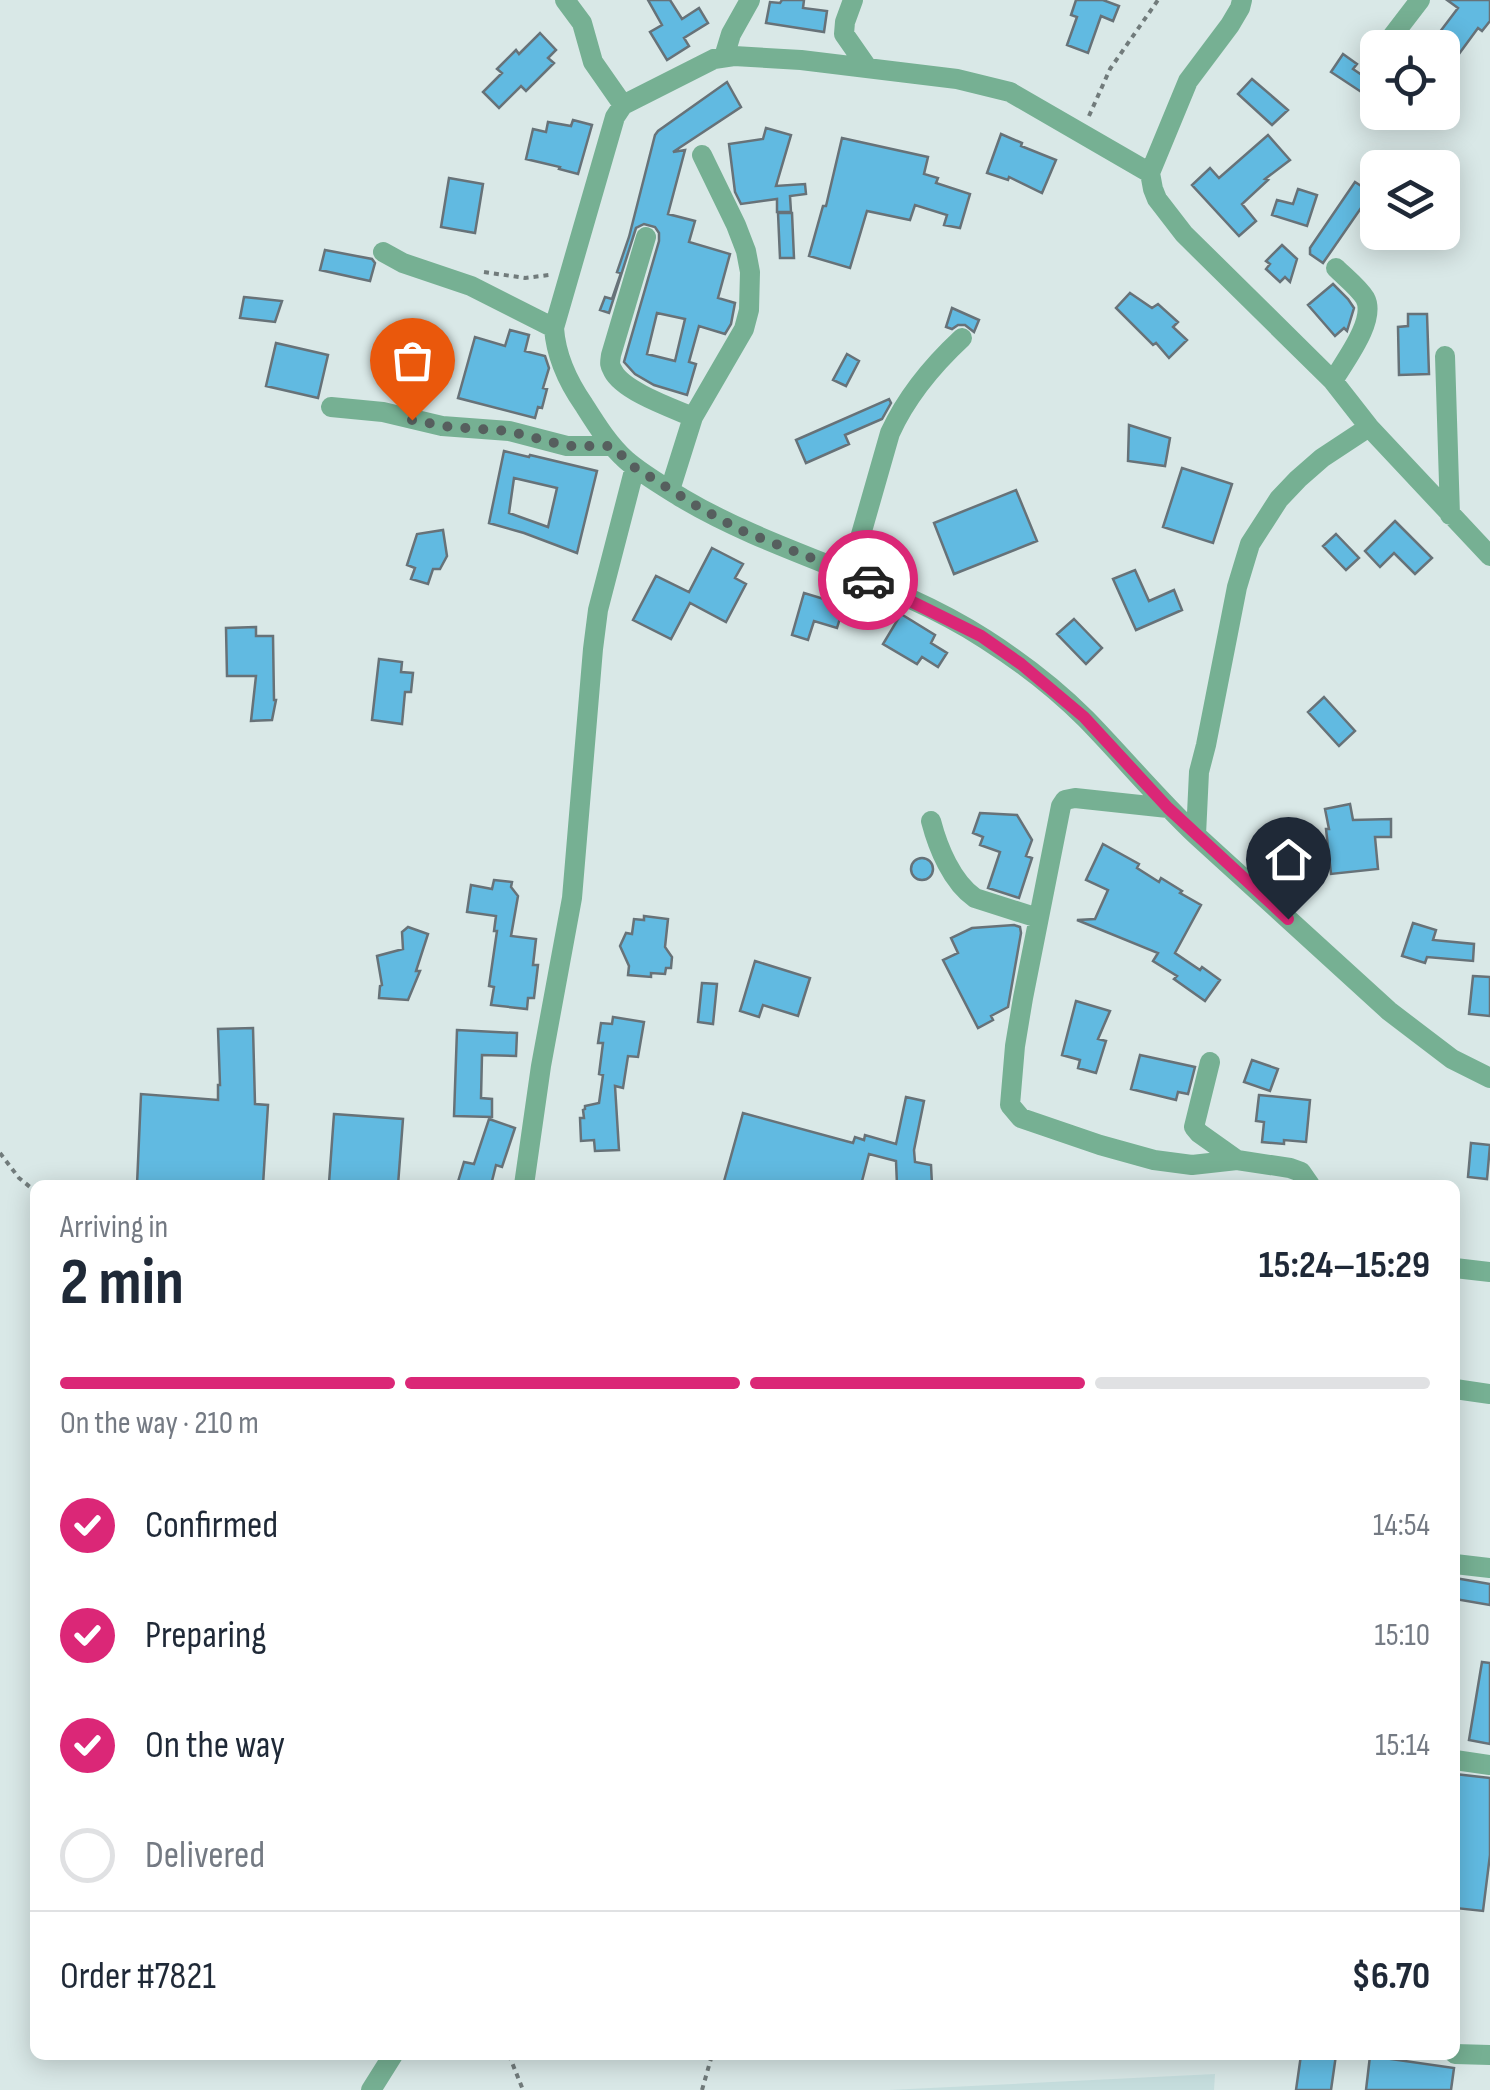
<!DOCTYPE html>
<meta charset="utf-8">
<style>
body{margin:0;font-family:"Sofia Sans Condensed",sans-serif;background:#f6f6f7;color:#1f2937;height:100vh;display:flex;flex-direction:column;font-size:38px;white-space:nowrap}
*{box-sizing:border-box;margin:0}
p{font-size:32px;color:#747a83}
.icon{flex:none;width:55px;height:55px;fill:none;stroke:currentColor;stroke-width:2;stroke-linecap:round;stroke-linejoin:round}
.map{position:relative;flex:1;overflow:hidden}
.details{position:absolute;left:30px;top:1180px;width:1430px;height:880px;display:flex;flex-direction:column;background:#fff;border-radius:15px;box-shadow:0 5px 25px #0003}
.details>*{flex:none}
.tools{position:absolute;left:1360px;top:30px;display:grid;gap:20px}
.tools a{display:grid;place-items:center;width:100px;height:100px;border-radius:15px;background:#fff;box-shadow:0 5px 25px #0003;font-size:50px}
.pin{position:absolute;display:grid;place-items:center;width:85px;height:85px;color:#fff;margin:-102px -42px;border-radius:50% 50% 50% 0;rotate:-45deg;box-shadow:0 0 10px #0007}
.pin .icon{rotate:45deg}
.courier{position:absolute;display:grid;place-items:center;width:100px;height:100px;margin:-50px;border:8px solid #db2777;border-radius:50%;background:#fff;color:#222;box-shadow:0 2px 12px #0007}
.overview em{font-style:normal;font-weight:700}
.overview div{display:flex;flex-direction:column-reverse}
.overview{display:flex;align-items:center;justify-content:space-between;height:170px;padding:0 30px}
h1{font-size:65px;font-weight:700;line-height:75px}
.bar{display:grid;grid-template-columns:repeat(4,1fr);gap:15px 10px;align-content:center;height:120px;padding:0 30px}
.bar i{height:12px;border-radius:8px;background:#e0e1e3}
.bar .selected{background:#db2777}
.bar p{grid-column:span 4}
.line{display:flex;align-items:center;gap:25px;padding:0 30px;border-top:2px solid #e0e1e3}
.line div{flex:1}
ol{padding:0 30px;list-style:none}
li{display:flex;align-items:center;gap:30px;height:110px}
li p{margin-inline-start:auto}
li .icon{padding:10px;border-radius:50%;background:#db2777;color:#fff;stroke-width:4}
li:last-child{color:#747a83}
li i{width:55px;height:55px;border:5px solid #e0e1e3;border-radius:50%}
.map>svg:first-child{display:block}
.built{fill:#c6dede}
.building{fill:#61bae1;stroke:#677278;stroke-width:2.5;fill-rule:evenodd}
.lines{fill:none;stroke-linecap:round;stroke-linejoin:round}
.path{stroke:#717b7b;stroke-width:4;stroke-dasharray:5 5;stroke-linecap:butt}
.minor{stroke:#76b093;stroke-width:20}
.done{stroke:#565f5e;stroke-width:10;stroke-dasharray:0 18}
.route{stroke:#db2777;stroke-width:12}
</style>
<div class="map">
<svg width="1490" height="2090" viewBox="0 0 1490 2090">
<rect width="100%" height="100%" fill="#d9e8e7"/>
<!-- built -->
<path class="built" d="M1215,2074L1214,2090H889Z"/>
<!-- building -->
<path class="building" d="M648,0H670L682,19L699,8L708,23L684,38L689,46L667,60L650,32L662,25Z
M782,0H804L803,8L827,11L824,32L766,23L770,2L780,3Z
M1076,0H1103L1119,6L1113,21L1101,16L1088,53L1067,45L1077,17L1071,15Z
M1447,0H1490V21L1482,31L1478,28L1456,58L1433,41L1458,8Z
M540,33L556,50L548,58L554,63L526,91L521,86L499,108L483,92L502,73L497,69L516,50L519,54Z
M1343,54L1357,64L1353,69L1378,86V103L1331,72Z
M1252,79L1288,110L1272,125L1238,94Z
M727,82L741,107L673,152L685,150L668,214L695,221L689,242L730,254L718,298L735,303L731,324L725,334L699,326L689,362L696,364L687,395L654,385L635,374L624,362L659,241V233L655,227L644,224L636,228L609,313L600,310L605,297L612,299L621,273L617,272L629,237L655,135L658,131ZM657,313L685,319L675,361L647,354Z
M573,120L592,125L578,174L559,169L560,167L526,159L533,129L546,132L548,122L571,126Z
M766,128L791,135L776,186L805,184L806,194L790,196L791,212H777V199L741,204L735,192L729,144L763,139Z
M1001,134L1022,143L1021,146L1056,160L1042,193L1009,177L1008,180L987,173Z
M1268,135L1290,160L1265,179L1268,180L1242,204L1256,221L1239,236L1192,185L1210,168L1219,178Z
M842,138L928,157L924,174L938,178L936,183L970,194L960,228L944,225L947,215L915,205L910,220L867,211L850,268L809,256L823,206H826Z
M449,178L483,184L475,233L441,227Z
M1355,182L1378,197V219L1361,208L1323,263L1310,254V248Z
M1298,189L1317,195L1307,226L1272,215L1277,200L1293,204Z
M778,213H792L794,258H780Z
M1282,245L1297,259L1290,282L1285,277L1280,282L1266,269L1270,264L1266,261Z
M325,250L372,259L375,263L370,281L320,270Z
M1333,284L1348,299L1354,308L1347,331L1344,328L1335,336L1308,305Z
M1130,293L1152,308L1158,304L1178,322L1173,327L1187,340L1169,358L1156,343L1153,345L1116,308Z
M244,297L282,301L275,322L240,318Z
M952,308L979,320L974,332L965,325H958L952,329L946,327Z
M1408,314H1427L1429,374L1399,375L1398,327L1408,326Z
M510,330L529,335L525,351L545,356L549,368L543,388L547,389L542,408L538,407L535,418L458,398L475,337L505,346Z
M276,343L328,355L318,398L266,386Z
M847,354L859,361L846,386L833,380Z
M889,399L891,403L882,419L845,435L849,444L806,463L796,440Z
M1129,425L1170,438L1165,466L1128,461Z
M504,451L529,457L530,455L597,471L577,553L524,533L489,523ZM514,478L557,488L548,527L509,513Z
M1182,468L1232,484L1213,543L1163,527Z
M1016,490L1037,541L954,574L934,523Z
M1395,521L1432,558L1415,574L1394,553L1380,567L1365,551Z
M443,530L447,556L440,569H433L428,584L411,579L415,568L407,565L417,534Z
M1336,534L1359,558L1346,570L1323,546Z
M712,548L743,564L735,578L746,584L726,622L690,603L671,639L633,620L656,576L689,592Z
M1135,570L1149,601L1174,590L1182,610L1136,630L1113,579Z
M804,593L844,605L837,628L814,621L808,640L792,635Z
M901,614L935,635L931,643L947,653L938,667L922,657L917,664L883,644Z
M1074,619L1102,648L1086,664L1057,634Z
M256,627V636H273L274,700H276L272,720L251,721L256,676H227L226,628Z
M379,659L402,662L401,672L413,673L411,692H405L402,724L372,720Z
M1324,697L1355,731L1339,746L1308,712Z
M1350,804L1353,820L1391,819V837H1375L1378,869L1331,874L1326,829H1329L1325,809Z
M980,813L1017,815L1032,840L1026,856L1032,858L1019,898L988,888L1000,852L980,845L983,837L973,833Z
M1103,844L1139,864L1137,868L1159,882L1161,878L1182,891L1180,893L1201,905L1175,953L1200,970L1202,967L1220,980L1205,1001L1174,979L1177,976L1153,961L1158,953L1077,920L1095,919L1108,890L1086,880Z
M911 869a11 11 0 1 1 22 0a11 11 0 1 1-22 0Z
M494,880L512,882L511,887L518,896L511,936L536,939L533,965H538L534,998H528L527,1009L491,1005L494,987L489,986L497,931H494L496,916L467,912L471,885L492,889Z
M644,916L668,919L665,947L672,957L671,968H666L665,974L651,973V977L628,975L629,966L620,946L626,933L632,934L634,919L644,920Z
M1413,923L1436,930L1433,940L1474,944L1473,961L1427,957L1425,963L1402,956Z
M1014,925L1020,927L1021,933L1008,1007L991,1016L993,1020L978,1028L943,960L958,953L951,938L972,928Z
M408,927L428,934L416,971H420L408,1000L379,998L380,986L382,985L377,956L403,949L402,932Z
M755,961L810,978L798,1016L763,1005L759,1017L740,1011Z
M1473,976L1490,977V1016L1469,1014Z
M702,983L717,984L713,1024L698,1022Z
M1076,1001L1110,1011L1098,1039L1106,1041L1096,1073L1078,1068L1080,1060L1062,1055Z
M613,1017L644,1022L638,1057L628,1056L623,1088L615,1086L619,1150L595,1151L594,1140L581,1141L580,1118H584L583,1110L585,1109V1106L599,1103L603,1075L599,1074L603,1043H598L601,1023L612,1024Z
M253,1028L255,1104L268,1105L263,1185H137L141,1094L218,1100V1085H220L218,1029Z
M457,1030L517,1033L516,1056L482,1055L481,1098L492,1099V1117L454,1116Z
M1140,1055L1195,1067L1188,1094L1178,1092L1176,1100L1131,1089Z
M1252,1060L1278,1069L1270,1091L1244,1082Z
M1259,1095L1310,1100L1306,1142L1284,1140V1144L1262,1142L1264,1122L1256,1121Z
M906,1097L924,1101L914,1150L915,1162L931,1165L932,1185H897L896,1161L869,1154L861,1185H723L743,1113L853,1143L855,1137L864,1140L865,1135L896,1144Z
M334,1114L403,1119L398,1185L329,1183Z
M489,1119L515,1128L502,1167L496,1165L491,1185H457L464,1162L474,1164Z
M1471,1143L1490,1145L1487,1179L1468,1177Z
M1455,1578L1490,1584V1605L1455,1599Z
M1482,1662L1490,1663V1744L1469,1740Z
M1455,1774L1490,1778V1855L1483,1911L1455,1908V1808L1457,1792L1455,1791Z
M1301,2055H1336L1331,2090H1296Z
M1370,2056L1454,2068L1451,2090H1366Z"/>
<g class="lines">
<!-- path -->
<path class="path" d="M1089,116L1110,69L1158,0
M484,272L525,278L549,275
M0,1153L19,1178L35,1191
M509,2055L523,2090
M702,2090L712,2055"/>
<!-- minor -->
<path class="minor" d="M565,0L582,23L593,62L623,105
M853,0L845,22L844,34L867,67
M1242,0L1240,8L1230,25L1188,81L1150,173L1153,189L1157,199L1184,234L1333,381L1369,427L1490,556
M1387,43L1420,0
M724,57L731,34L750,0
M1150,173L1010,92L957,79L801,60L734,56L714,59L623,105L615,117L554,328C556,357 568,382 584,405C596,424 609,445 626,460C642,474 663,486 682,498C778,555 890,578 985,639C1021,662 1056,689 1086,719C1123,757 1157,798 1196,835L1389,1011L1452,1059L1490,1078
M646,237L611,355C610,363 609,364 613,371C623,391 672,408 693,417
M383,252L403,263L471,286L554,328
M1445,356L1450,515
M1333,381C1344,362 1377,320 1365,298C1358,287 1345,277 1336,268
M331,407L383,412L442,426L509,431L567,446H612
M670,490L693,417L744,329L749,310L750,272L746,251L736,225L702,155
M850,573L890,433C906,398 934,364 962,338
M1168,808L1075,798L1065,800L1061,806L1023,998L1015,1046L1010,1105L1021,1118L1100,1145L1154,1160L1192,1165L1237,1160L1290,1168L1301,1172L1310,1185
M931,821C938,848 952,882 975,898L1038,918
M1196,835L1199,772L1206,745L1237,587L1250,544L1279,499L1298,479L1322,458L1369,427
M1210,1062L1194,1127L1199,1133L1237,1160
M524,1185L541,1066L572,898L593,649L598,610L635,467
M1455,1268L1490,1272
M1455,1389L1490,1394
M1455,1564L1490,1568
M1455,1760L1490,1765
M1455,2054L1490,2055
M371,2090L393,2055"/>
</g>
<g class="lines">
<!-- done -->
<path class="done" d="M412,420L450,427L508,431L567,446H612L634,467L652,478L695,505L740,530L868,580"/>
<!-- route -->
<path class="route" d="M868,580L981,636L1021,664L1084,717L1168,808L1288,919"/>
</g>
</svg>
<div class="tools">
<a><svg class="icon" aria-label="locate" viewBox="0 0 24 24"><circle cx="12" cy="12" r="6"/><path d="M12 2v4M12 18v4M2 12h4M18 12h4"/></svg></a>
<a><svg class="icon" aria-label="layers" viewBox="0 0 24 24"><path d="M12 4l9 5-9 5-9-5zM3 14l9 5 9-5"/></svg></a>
</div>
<div class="pin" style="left:412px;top:420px;background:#ea580c"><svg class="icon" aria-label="bag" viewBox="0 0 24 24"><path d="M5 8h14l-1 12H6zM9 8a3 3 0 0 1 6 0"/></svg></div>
<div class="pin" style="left:1288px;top:919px;background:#1f2937"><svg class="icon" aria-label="home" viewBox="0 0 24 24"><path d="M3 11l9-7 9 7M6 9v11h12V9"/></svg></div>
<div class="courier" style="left:868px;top:580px"><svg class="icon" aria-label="car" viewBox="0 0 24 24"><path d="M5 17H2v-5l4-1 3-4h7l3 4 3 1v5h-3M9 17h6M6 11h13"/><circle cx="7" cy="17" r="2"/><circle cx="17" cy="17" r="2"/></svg></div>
<section class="details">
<div class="overview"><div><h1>2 min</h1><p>Arriving in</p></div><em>15:24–15:29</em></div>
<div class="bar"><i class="selected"></i><i class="selected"></i><i class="selected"></i><i></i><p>On the way · 210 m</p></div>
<ol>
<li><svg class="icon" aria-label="check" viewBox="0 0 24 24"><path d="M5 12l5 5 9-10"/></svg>Confirmed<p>14:54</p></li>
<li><svg class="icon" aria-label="check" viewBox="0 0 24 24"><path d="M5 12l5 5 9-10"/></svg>Preparing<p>15:10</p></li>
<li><svg class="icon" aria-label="check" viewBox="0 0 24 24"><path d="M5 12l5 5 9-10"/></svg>On the way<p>15:14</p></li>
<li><i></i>Delivered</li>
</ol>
<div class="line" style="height:130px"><div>Order #7821</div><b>$6.70</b></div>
</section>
</div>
